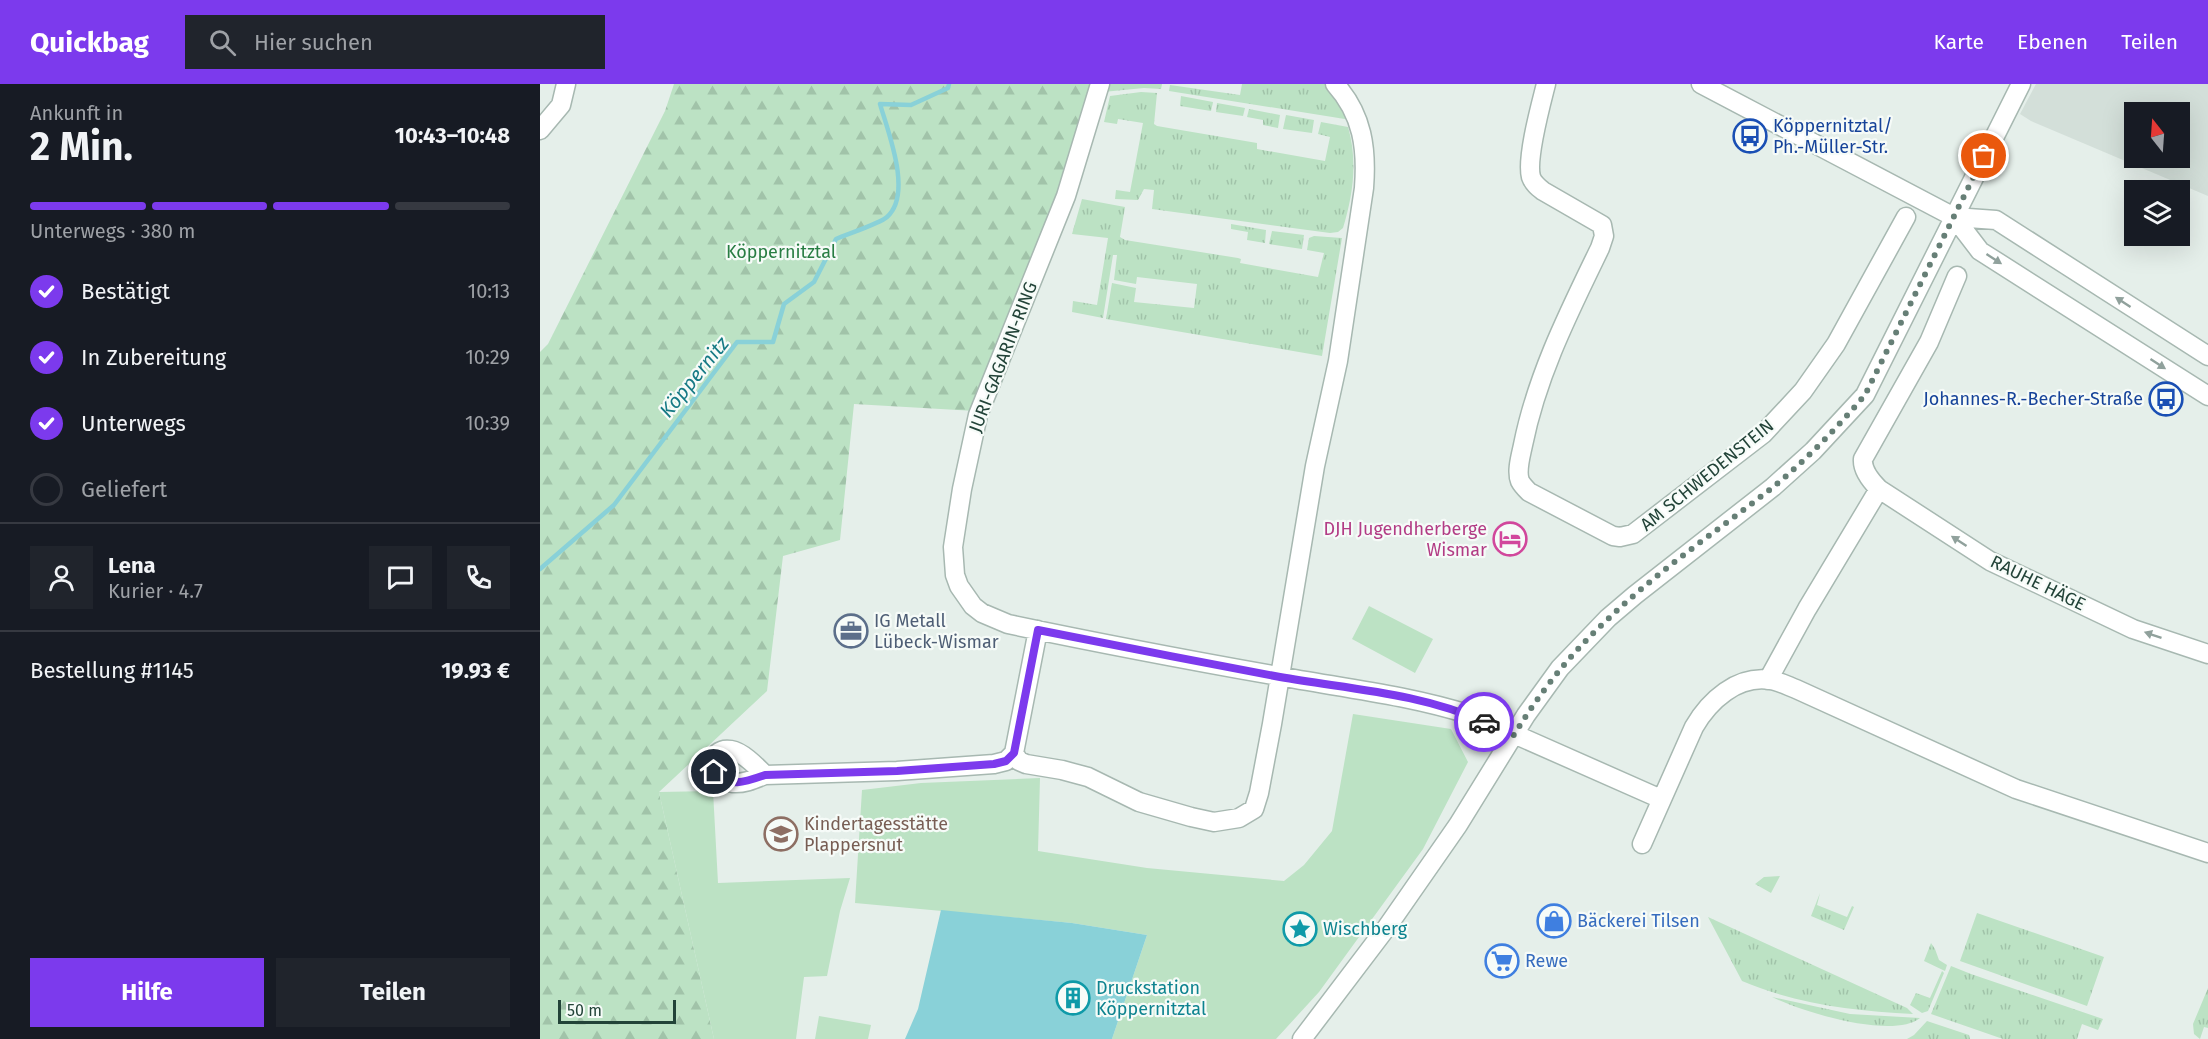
<!DOCTYPE html>
<html lang="de">
<meta charset="utf-8">
<style>
body{margin:0;font-family:"Fira Sans",sans-serif;background:#20242c;color:#f1f3f6;height:100vh;display:flex;flex-direction:column;font-size:22px;white-space:nowrap}
*{box-sizing:border-box;margin:0}
p{font-size:20px;color:#9ea1a6}
.icon{flex:none;width:33px;height:33px;fill:none;stroke:currentColor;stroke-width:2;stroke-linecap:round;stroke-linejoin:round}
.map{position:relative;flex:1;overflow:hidden}
.drawer{display:flex;flex-direction:column;background:#171b24;width:540px}
.drawer>*{flex:none}
.needle{width:39px;rotate:343deg}
.controls{position:absolute;left:1584px;top:18px;display:grid;gap:12px}
.controls a{display:grid;place-items:center;width:66px;height:66px;border-radius:0px;background:#171b24;box-shadow:0 6px 24px #0002;font-size:30px}
.scale{position:absolute;left:18px;bottom:15px;width:118px;box-sizing:border-box;padding-left:6px;border:3px solid #224338;border-top:0;font-size:16px;line-height:21px;white-space:nowrap;color:#224338;-webkit-text-stroke:4px #f6fbf8;paint-order:stroke}
.pin{position:absolute;display:grid;place-items:center;width:51px;height:51px;color:#fff;margin:-26px;border:3px solid #fff;border-radius:50%;box-shadow:0 2px 6px #0007}
.courier{position:absolute;display:grid;place-items:center;width:60px;height:60px;margin:-30px;border:4px solid #7c3aed;border-radius:50%;background:#fff;color:#222;box-shadow:0 2px 8px #0007}
.summary em{font-style:normal;font-weight:700}
.summary div{display:flex;flex-direction:column-reverse}
.summary{display:flex;align-items:center;justify-content:space-between;height:102px;padding:0 30px}
h1{font-size:39px;font-weight:700;line-height:45px}
.bar{display:grid;grid-template-columns:repeat(4,1fr);gap:9px 6px;align-content:center;height:72px;padding:0 30px}
.bar i{height:8px;border-radius:4px;background:#363941}
.bar .current{background:#7c3aed}
.bar p{grid-column:span 4}
.line{display:flex;align-items:center;gap:15px;padding:0 30px;border-top:2px solid #363941}
.line div{flex:1}
.round{display:grid;place-items:center;flex:none;width:63px;height:63px;border-radius:0px;background:#20242c}
ol{padding:0 30px;list-style:none}
li{display:flex;align-items:center;gap:18px;height:66px}
li p{margin-inline-start:auto}
li .icon{padding:6px;border-radius:50%;background:#7c3aed;color:#fff;stroke-width:4}
li:last-child{color:#9ea1a6}
li i{width:33px;height:33px;border:3px solid #363941;border-radius:50%}
.primary-button{display:flex;gap:12px;margin-top:auto;padding:12px 30px}
.primary-button a{flex:1;height:69px;border-radius:0px;background:#7c3aed;color:#fff;font-size:24px;font-weight:700;line-height:69px;text-align:center}
.primary-button a+a{background:#20242c;color:#f1f3f6}
header{display:flex;align-items:center;gap:36px;box-sizing:border-box;height:84px;padding:0 30px;background:#7c3aed;color:#fff}
header strong{font-size:28px}
nav{display:flex;gap:33px;margin-inline-start:auto;font-size:21px}
.search{width:420px;height:54px;background:#20242c;display:flex;align-items:center;gap:15px;box-sizing:border-box;padding:0 21px;border-radius:0px;color:#9ea1a6;font-size:22px}
main{display:flex;flex:1;min-height:0}
.map>svg:first-child{display:block}
.built{fill:#d3dfd9;fill-rule:evenodd}
.grass{fill:url(#grass-tufts)}
.forest{fill:url(#forest-firs)}
.park{fill:#bce2c4}
.water{fill:#89d1d8}
.lines{fill:none;stroke-linecap:round;stroke-linejoin:round}
.stream{stroke:#89d1d8;stroke-width:4.5}
.minor-casing{stroke:#a7b8b1;stroke-width:21}
.minor{stroke:#fff;stroke-width:18}
.oneway{fill:#90a19c}
.done{stroke:#667f76;stroke-width:6;stroke-dasharray:0 10.8}
.route{stroke:#7c3aed;stroke-width:8}
.labels{text-anchor:middle;stroke-width:4.5;stroke-linejoin:round;paint-order:stroke}
.transit-label{font-size:18px;fill:#164399;stroke:#f6fbf8;text-anchor:start}
.park-label{font-size:18px;fill:#287d43;stroke:#f6fbf8}
.street-label{font-size:18px;fill:#224338;stroke:#f6fbf8}
.hotel-label{font-size:18px;fill:#b23c85;stroke:#f6fbf8;text-anchor:end}
.service-label{font-size:18px;fill:#4e5e75;stroke:#f6fbf8;text-anchor:start}
.education-label{font-size:18px;fill:#785e54;stroke:#f6fbf8;text-anchor:start}
.shop-label{font-size:18px;fill:#366cbe;stroke:#f6fbf8;text-anchor:start}
.culture-label{font-size:18px;fill:#0d838f;stroke:#f6fbf8;text-anchor:start}
.water-label{font-size:20px;font-style:italic;fill:#167a85;stroke:#f6fbf8}
</style>
<header>
<strong>Quickbag</strong>
<div class="search"><svg class="icon" aria-label="search" viewBox="0 0 24 24"><circle cx="10" cy="10" r="6"/><path d="M15 15l6 6"/></svg>Hier suchen</div>
<nav><a>Karte</a><a>Ebenen</a><a>Teilen</a></nav>
</header>
<main>
<section class="drawer">
<div class="summary"><div><h1>2 Min.</h1><p>Ankunft in</p></div><em>10:43–10:48</em></div>
<div class="bar"><i class="current"></i><i class="current"></i><i class="current"></i><i></i><p>Unterwegs · 380 m</p></div>
<ol>
<li><svg class="icon" aria-label="check" viewBox="0 0 24 24"><path d="M5 12l5 5 9-10"/></svg>Bestätigt<p>10:13</p></li>
<li><svg class="icon" aria-label="check" viewBox="0 0 24 24"><path d="M5 12l5 5 9-10"/></svg>In Zubereitung<p>10:29</p></li>
<li><svg class="icon" aria-label="check" viewBox="0 0 24 24"><path d="M5 12l5 5 9-10"/></svg>Unterwegs<p>10:39</p></li>
<li><i></i>Geliefert</li>
</ol>
<div class="line" style="height:108px"><a class="round"><svg class="icon" aria-label="person" viewBox="0 0 24 24"><circle cx="12" cy="8" r="4"/><path d="M4 21q1-7 8-7t8 7"/></svg></a><div><b>Lena</b><p>Kurier · 4.7</p></div><a class="round"><svg class="icon" aria-label="chat" viewBox="0 0 24 24"><path d="M4 5h16v11H9l-5 4z"/></svg></a><a class="round"><svg class="icon" aria-label="phone" viewBox="0 0 24 24"><path d="M5 4h4l2 5-3 2q2 4 5 5l2-3 5 2v4C11 20 4 13 5 4z"/></svg></a></div>
<div class="line" style="height:78px"><div>Bestellung #1145</div><b>19.93 €</b></div>
<div class="primary-button"><a>Hilfe</a><a>Teilen</a></div>
</section>
<div class="map">
<svg width="1668" height="955" viewBox="0 0 1668 955">
<defs>
<pattern id="grass-tufts" width="24" height="20" patternUnits="userSpaceOnUse" patternTransform="scale(1.5)"><rect width="24" height="20" fill="#bce2c4"/><path d="M3 7l-1-3M5 7V3M7 7l1-3M15 17l-1-3M17 17v-4M19 17l1-3" fill="none" stroke="#a1c3a9"/></pattern>
<pattern id="forest-firs" width="22" height="20" patternUnits="userSpaceOnUse" patternTransform="scale(1.5)"><rect width="22" height="20" fill="#bce2c4"/><path d="M5 1l3.5 6h-7zM16 11l3.5 6h-7z" fill="#a1c3a9"/></pattern>
</defs>
<rect width="100%" height="100%" fill="#e5efea"/>
<!-- built -->
<path class="built" d="M1496,0H1668V112L1491,37L1480,30ZM1594,28H1640V74H1594Z"/>
<!-- grass -->
<path class="grass" d="M566,0H622L621,5L604,4L563,8Z
M702,0H789L811,36L629,7L630,1L700,11Z
M601,8L617,9L614,40L617,42L717,59V65L785,77L790,53L778,50L781,38L808,43C818,77 813,111 803,144L798,148L790,149L612,125L614,106L604,105L598,116L575,115L576,106L590,108L603,39L578,35L577,40L564,38L570,12Z
M641,12L673,18L671,27L640,22Z
M677,19L705,24L703,32L676,28Z
M709,25L740,31L738,44L723,41V36L707,33Z
M746,31L774,36L772,49L743,45Z
M542,115L585,123L580,153L585,156L698,174L701,175L700,179L778,193L784,169L767,166L769,154L774,152L802,154L782,272L566,235L572,199L596,204L594,218L654,224L657,200L597,193L596,200L574,196L577,171H573L563,234L532,228L533,217L557,221L568,154L532,150Z
M691,140L726,146L725,159L707,156L708,148L691,145Z
M732,147L764,151L762,165L729,160Z
M1240,792L1231,809L1215,800L1224,793Z
M1280,809L1277,821L1307,833L1312,822L1314,823L1304,846L1271,832Z
M1437,829L1564,873L1547,922L1420,877Z
M1168,833L1367,924L1373,930C1314,927 1256,920 1202,897Z
M1391,859L1395,865L1399,876L1407,881L1405,887L1384,877Z
M1411,882L1431,890L1563,935L1558,946L1542,940L1537,955H1463L1391,930Z
M1402,887L1404,889L1388,927L1382,929L1370,921L1376,909L1390,914Z
M1668,904V944L1664,943L1660,955L1654,950L1653,940Z
M1232,913L1310,930L1380,934C1354,955 1267,930 1232,913Z
M1387,937L1429,951L1430,955H1367L1374,951Z"/>
<!-- forest -->
<path class="forest" d="M134,0H565L435,327L314,320L300,456L243,472L227,607L119,708L174,955H0V268L8,260L125,27Z"/>
<!-- park -->
<path class="park" d="M829,522L893,555L875,589L812,555Z
M813,630L911,645L928,678L883,765L779,908L736,955H572L607,851L532,839L315,819L322,706L381,699L500,694L498,767L607,784L744,797L764,781L792,747Z
M173,707L178,799L310,794L300,827L287,892L264,893L256,955H174L119,708Z
M279,932L331,941L328,955H275Z"/>
<!-- water -->
<path class="water" d="M401,826L532,839L607,851L572,955H365L378,925Z"/>
<g class="lines">
<!-- stream -->
<path class="stream" d="M0,485L74,421L197,258H233L244,220L274,198L296,155C307,150 339,140 347,133C373,110 348,48 340,20L371,21L408,4L409,0"/>
<!-- minor casing -->
<g class="minor-casing">
<path id="minor" d="M560,0L526,112L438,331L422,405L413,463L415,491L419,502L433,522L442,529L468,540C558,559 648,576 738,592C803,604 868,611 931,631L1121,715
M1006,0C1001,20 986,74 991,93C993,99 998,103 1003,107L1062,141L1064,152L1060,164C1029,228 997,291 983,361C981,371 976,387 980,397C982,401 986,405 989,408L1073,452L1080,453L1093,450L1223,350L1263,307L1296,260L1366,133
M1161,0L1414,133L1440,167L1668,312
M0,46L21,21L26,0
M1414,133L1456,136L1668,272
M1417,192L1389,258L1323,375C1322,386 1331,397 1339,405L1450,477L1593,545L1668,570
M1228,596L1267,525L1339,405
M474,669L479,677L486,680L522,686L548,693L599,718L651,733L674,738L699,734L714,725L719,709L732,640L775,382L798,277L824,104C827,65 823,31 795,0
M225,691C217,683 203,668 191,666C168,662 165,696 193,699C204,700 215,695 225,691L357,687L454,680L466,677L474,669L498,546
M1102,760L1154,643C1169,617 1197,591 1230,596C1239,597 1248,602 1256,605L1476,705L1668,769
M762,955L847,843L918,741L986,631L1020,584L1068,534L1095,511L1233,403L1273,367L1325,311L1481,0"/>
</g>
<!-- minor -->
<use href="#minor" class="minor"/>
</g>
<!-- one-way arrows -->
<defs><path id="oneway-solid" d="M-6-.8H1V-3.2L6.5 0L1 3.2V.8H-6Z" transform="scale(1.5)"/></defs>
<g class="oneway">
<use href="#oneway-solid" transform="translate(1454 175) rotate(33)"/>
<use href="#oneway-solid" transform="translate(1583 218) rotate(-147)"/>
<use href="#oneway-solid" transform="translate(1618 280) rotate(33)"/>
<use href="#oneway-solid" transform="translate(1419 457) rotate(-147)"/>
<use href="#oneway-solid" transform="translate(1613 551) rotate(-161)"/>
</g>
<g class="lines">
<!-- done -->
<path class="done" d="M944,638L974,651C1000,608 1031,569 1068,535C1119,486 1177,447 1232,404C1266,376 1297,344 1325,311L1444,72"/>
<!-- route -->
<path class="route" d="M174,688C187,705 208,697 225,691L357,687L454,680L466,677L474,669L498,546C579,562 659,578 740,593C808,605 881,609 944,638"/>
</g>
<!-- icons -->
<defs>
<g id="bus-ring" transform="scale(1.725)"><circle r="9.5" fill="#f6fbf8" stroke="#1a4fb4" stroke-width="1.5"/><path d="M-5-6H5V4H4V6H2V4H-2V6H-4V4H-5ZM-3.5-4V0h7V-4ZM-3.5 1.2v1.5H-2V1.2ZM2 1.2v1.5H3.5V1.2Z" fill="#1a4fb4"/></g>
<g id="hotel-ring" transform="scale(1.725)"><circle r="9.5" fill="#f6fbf8" stroke="#d1479c" stroke-width="1.5"/><path d="M-6-4.5h1.5V1H6V5H4.5V3h-9V5H-6ZM-4 0a1.8 1.8 0 1 1 3.6 0ZM.5 0V-2.5h3Q6-2.5 6 0Z" fill="#d1479c"/></g>
<g id="office-ring" transform="scale(1.725)"><circle r="9.5" fill="#f6fbf8" stroke="#5c6f8a" stroke-width="1.5"/><path d="M-6-3h4V-5.5h4V-3h4V5H-6ZM-1-4.5V-3h2v-1.5ZM-6 0V1H6V0Z" fill="#5c6f8a"/></g>
<g id="school-ring" transform="scale(1.725)"><circle r="9.5" fill="#f6fbf8" stroke="#8d6e63" stroke-width="1.5"/><path d="M0-5L7-2L0 1L-7-2ZM-4 1L0 2.5L4 1V4Q0 6-4 4Z" fill="#8d6e63"/></g>
<g id="shop-ring" transform="scale(1.725)"><circle r="9.5" fill="#f6fbf8" stroke="#3f7fe0" stroke-width="1.5"/><path d="M-5-2.5h2.3a2.7 3.5 0 0 1 5.4 0H5L5.5 6h-11ZM-1.5-2.5h3a1.5 2.3 0 0 0-3 0Z" fill="#3f7fe0"/></g>
<g id="sight-ring" transform="scale(1.725)"><circle r="9.5" fill="#f6fbf8" stroke="#0f9aa8" stroke-width="1.5"/><path d="M0-6L1.8-2.2L6-1.7L2.9 1.2L3.7 5.4L0 3.3L-3.7 5.4L-2.9 1.2L-6-1.7L-1.8-2.2Z" fill="#0f9aa8"/></g>
<g id="supermarket-ring" transform="scale(1.725)"><circle r="9.5" fill="#f6fbf8" stroke="#3f7fe0" stroke-width="1.5"/><path d="M-6-5.5h2.5l.6 2H6L4.5 2H-2.5L-4.4-4H-6ZM-1.5 3.2a1.3 1.3 0 1 0 .1 0ZM3 3.2a1.3 1.3 0 1 0 .1 0Z" fill="#3f7fe0"/></g>
<g id="building-ring" transform="scale(1.725)"><circle r="9.5" fill="#f6fbf8" stroke="#0f9aa8" stroke-width="1.5"/><path d="M-4-6H4V6H1V3H-1V6H-4ZM-2.5-4.3h1.7v1.8h-1.7ZM.8-4.3h1.7v1.8H.8ZM-2.5-1h1.7V.8h-1.7ZM.8-1h1.7V.8H.8Z" fill="#0f9aa8"/></g>
</defs>
<g fill-rule="evenodd">
<use href="#bus-ring" x="1210" y="52"/>
<use href="#bus-ring" x="1626" y="315"/>
<use href="#hotel-ring" x="970" y="455"/>
<use href="#office-ring" x="311" y="547"/>
<use href="#school-ring" x="241" y="750"/>
<use href="#shop-ring" x="1014" y="837"/>
<use href="#sight-ring" x="760" y="845"/>
<use href="#supermarket-ring" x="962" y="877"/>
<use href="#building-ring" x="533" y="914"/>
</g>
<g class="labels">
<!-- transit labels -->
<g class="transit-label">
<text x="1233" y="48">Köppernitztal/<tspan x="1233" dy="21">Ph.-Müller-Str.</tspan></text>
<text x="1603" y="321" text-anchor="end">Johannes-R.-Becher-Straße</text>
</g>
<!-- park labels -->
<g class="park-label">
<text x="241" y="174">Köppernitztal</text>
</g>
<!-- street labels -->
<g class="street-label">
<text transform="translate(463 273) rotate(-69)" y="6">JURI-GAGARIN-RING</text>
<text transform="translate(1167 391) rotate(-39)" y="6">AM SCHWEDENSTEIN</text>
<text transform="translate(1498 499) rotate(26)" y="6">RAUHE HÄGE</text>
</g>
<!-- hotel labels -->
<g class="hotel-label">
<text x="947" y="451">DJH Jugendherberge<tspan x="947" dy="21">Wismar</tspan></text>
</g>
<!-- service labels -->
<g class="service-label">
<text x="334" y="543">IG Metall<tspan x="334" dy="21">Lübeck-Wismar</tspan></text>
</g>
<!-- education labels -->
<g class="education-label">
<text x="264" y="746">Kindertagesstätte<tspan x="264" dy="21">Plappersnut</tspan></text>
</g>
<!-- shop labels -->
<g class="shop-label">
<text x="1037" y="843">Bäckerei Tilsen</text>
<text x="985" y="883">Rewe</text>
</g>
<!-- culture labels -->
<g class="culture-label">
<text x="783" y="851">Wischberg</text>
<text x="556" y="910">Druckstation<tspan x="556" dy="21">Köppernitztal</tspan></text>
</g>
<!-- water labels -->
<g class="water-label">
<text transform="translate(154 293) rotate(-51)" y="7">Köppernitz</text>
</g>
</g>
</svg>
<div class="controls">
<a><svg class="needle" viewBox="-14 -14 28 28"><path d="M0-13l5 13h-10z" fill="#e53935"/><path d="M0 13l5-13h-10z" fill="#9ea1a6"/></svg></a>
<a><svg class="icon" aria-label="layers" viewBox="0 0 24 24"><path d="M12 4l9 5-9 5-9-5zM3 14l9 5 9-5"/></svg></a>
</div>
<div class="scale">50 m</div>
<div class="pin" style="left:1444px;top:72px;background:#ea580c"><svg class="icon" aria-label="bag" viewBox="0 0 24 24"><path d="M5 8h14l-1 12H6zM9 8a3 3 0 0 1 6 0"/></svg></div>
<div class="pin" style="left:174px;top:688px;background:#1f2937"><svg class="icon" aria-label="home" viewBox="0 0 24 24"><path d="M3 11l9-7 9 7M6 9v11h12V9"/></svg></div>
<div class="courier" style="left:944px;top:638px"><svg class="icon" aria-label="car" viewBox="0 0 24 24"><path d="M5 17H2v-5l4-1 3-4h7l3 4 3 1v5h-3M9 17h6M6 11h13"/><circle cx="7" cy="17" r="2"/><circle cx="17" cy="17" r="2"/></svg></div>
</div>
</main>
